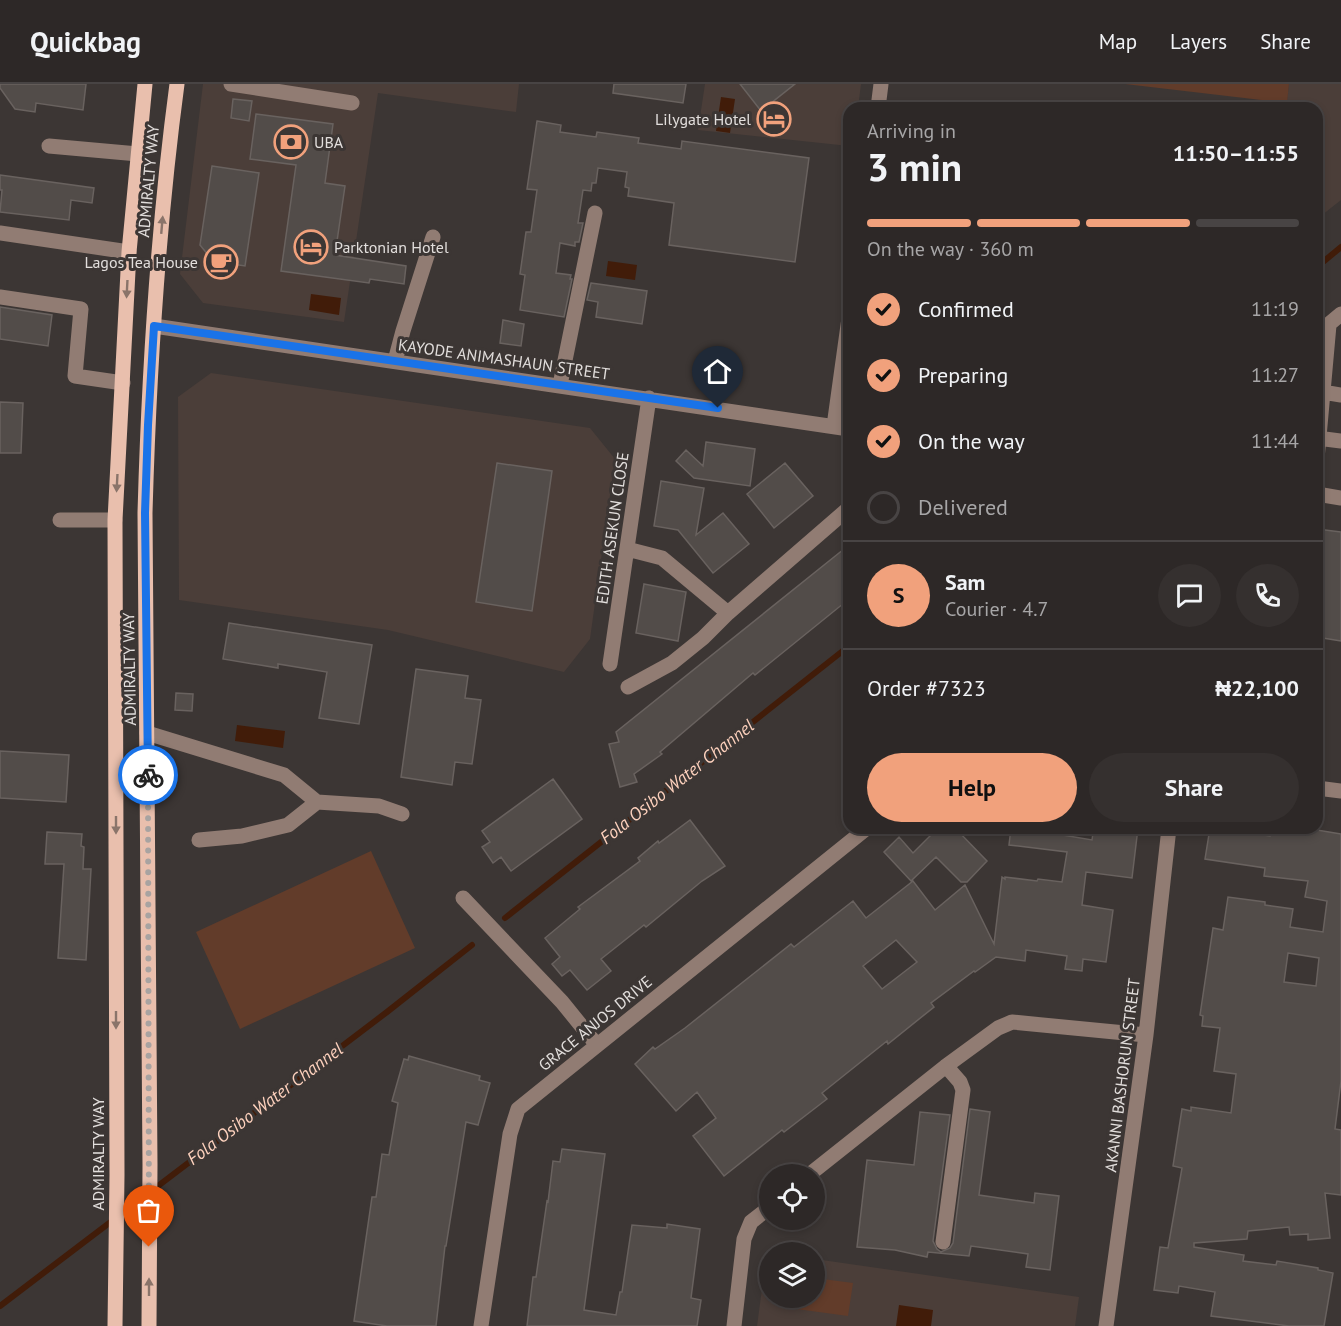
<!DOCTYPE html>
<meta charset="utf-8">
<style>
body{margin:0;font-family:"PT Sans",sans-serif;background:#35302f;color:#f1f3f6;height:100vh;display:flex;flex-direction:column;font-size:22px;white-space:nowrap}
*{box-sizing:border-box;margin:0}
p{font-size:20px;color:#a7a6a7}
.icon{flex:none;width:33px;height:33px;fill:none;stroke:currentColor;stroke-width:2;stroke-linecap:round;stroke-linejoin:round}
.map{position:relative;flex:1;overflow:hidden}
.side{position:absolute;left:843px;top:18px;width:480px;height:732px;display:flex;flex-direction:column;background:#2d2827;border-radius:18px;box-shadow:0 3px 9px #0003,0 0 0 2px #484444}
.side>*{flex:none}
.controls{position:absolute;left:759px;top:1080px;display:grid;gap:12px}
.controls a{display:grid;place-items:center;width:66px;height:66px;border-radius:50%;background:#2d2827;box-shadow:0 3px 9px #0003,0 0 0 2px #484444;font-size:30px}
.pin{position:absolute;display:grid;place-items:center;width:51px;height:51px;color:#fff;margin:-62px -26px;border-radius:50% 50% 50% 0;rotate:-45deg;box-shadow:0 0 6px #0007}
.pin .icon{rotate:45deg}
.courier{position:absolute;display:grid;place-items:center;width:60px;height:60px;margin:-30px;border:4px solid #1a73e8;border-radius:50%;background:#fff;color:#222;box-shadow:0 2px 8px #0007}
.head em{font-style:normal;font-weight:800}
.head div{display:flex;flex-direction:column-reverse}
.head{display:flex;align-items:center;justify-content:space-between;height:102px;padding:0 24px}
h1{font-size:39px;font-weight:800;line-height:45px}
.bar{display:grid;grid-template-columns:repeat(4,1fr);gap:9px 6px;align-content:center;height:72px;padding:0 24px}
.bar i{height:8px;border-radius:4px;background:#484444}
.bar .on{background:#f1a17c}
.bar p{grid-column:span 4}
.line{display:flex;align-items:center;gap:15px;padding:0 24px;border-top:2px solid #484444}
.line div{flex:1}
.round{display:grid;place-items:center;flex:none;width:63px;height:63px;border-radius:32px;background:#35302f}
ol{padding:0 24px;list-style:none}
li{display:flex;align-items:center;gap:18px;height:66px}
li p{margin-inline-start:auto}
li .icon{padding:6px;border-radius:50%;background:#f1a17c;color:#111;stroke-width:4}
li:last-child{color:#a7a6a7}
li i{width:33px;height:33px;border:3px solid #484444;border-radius:50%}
.button{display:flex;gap:12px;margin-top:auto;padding:12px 24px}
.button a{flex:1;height:69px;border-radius:36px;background:#f1a17c;color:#111;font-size:24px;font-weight:800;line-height:69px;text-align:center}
.button a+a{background:#35302f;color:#f1f3f6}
header{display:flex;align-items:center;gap:36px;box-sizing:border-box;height:84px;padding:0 30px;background:#2d2827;border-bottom:2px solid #484444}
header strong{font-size:28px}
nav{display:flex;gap:33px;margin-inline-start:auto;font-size:21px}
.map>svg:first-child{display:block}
.built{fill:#4b3e39}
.green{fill:#623c2a}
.water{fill:#411c09}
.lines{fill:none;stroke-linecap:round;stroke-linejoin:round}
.stream{stroke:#411c09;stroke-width:6}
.building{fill:#524c49;stroke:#69625f;stroke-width:1.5;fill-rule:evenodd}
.minor{stroke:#917c73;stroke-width:15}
.major{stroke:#e9bfad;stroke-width:15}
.oneway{fill:#8a746a}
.done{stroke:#a8a3a1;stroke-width:6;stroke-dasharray:0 10.8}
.route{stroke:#1a73e8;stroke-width:8}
.labels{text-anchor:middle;stroke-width:6;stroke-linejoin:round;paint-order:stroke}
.poi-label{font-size:16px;fill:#e2dedc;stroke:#3c3634;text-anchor:end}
.street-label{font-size:16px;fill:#e2dedc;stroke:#3c3634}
.water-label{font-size:18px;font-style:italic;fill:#fdd1bd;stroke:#3c3634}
</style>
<header>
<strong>Quickbag</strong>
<nav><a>Map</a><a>Layers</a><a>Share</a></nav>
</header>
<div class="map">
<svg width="1341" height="1242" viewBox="0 0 1341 1242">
<rect width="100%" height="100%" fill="#3c3634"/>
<!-- built -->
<path class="built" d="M203,0H519L516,28L378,9L344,238L203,219L180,190Z
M705,0H861L858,24H849V62L698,46Z
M1289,0H1341V116L1317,135V24H1286Z
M211,289L590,344L615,375L590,555L564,588L388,546L179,516L178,313Z
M767,1168H770V1214H814L815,1175L1079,1213L1075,1242H757Z"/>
<!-- green -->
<path class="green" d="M1125,0H1289L1287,19Z
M371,767L415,864L240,945L196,848Z
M815,1194L853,1199L848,1232L782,1223L783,1214H814Z"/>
<!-- water -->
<path class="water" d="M721,13L735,15L730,49L716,47Z
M608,177L637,181L635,196L606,192Z
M311,210L341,214L339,231L309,226Z
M237,641L285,647L283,664L235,657Z
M899,1221L933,1226L931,1242H896Z"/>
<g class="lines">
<!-- stream -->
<path class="stream" d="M1317,183L1341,163
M505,834L849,562
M0,1222L387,928L472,861"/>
</g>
<!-- building -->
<path class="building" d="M0,0H86L83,26L36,19L35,28L15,25L0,4Z
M614,0H686L683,19L613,9Z
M740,0H795L761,27Z
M233,15L252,17L249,37L231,34Z
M256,30L333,40L325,99L345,102L335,171L406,182L404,200L370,195L369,199L281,187L296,81L250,75Z
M537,37L561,41L560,48L596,53L597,48L639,54L638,59L681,65L682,57L809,74L795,178L669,161L674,119L628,112L629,104L625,103L627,88L598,84L596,99H592L591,107L583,106L578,139H583L579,158H575V162L560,159L556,189L571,191L570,195H572L564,233L520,226L525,191L520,190L526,148H531L537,106L527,105Z
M212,82L259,89L245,182L213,177L200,161Z
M0,91L94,104L92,119L71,116L69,136L0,128L2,106H0Z
M591,199L647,207L642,240L596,233L598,218L587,216Z
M0,223L52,231L48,262L0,255Z
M503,236L524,240L521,262L500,259Z
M0,318L23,319L21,369H0Z
M706,358L755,365L750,402L694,394L676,377L686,366L703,382Z
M497,379L552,387L532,527L476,518Z
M785,379L813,412L774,444L747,410Z
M661,397L704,404L696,451L723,429L749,460L713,489L678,446L654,442Z
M1317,445L1341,448V557L1317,553Z
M849,461V515L755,591L753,589L660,668L662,670L634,690L637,698L620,703L609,660L619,658L616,648Z
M644,500L686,508L678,557L636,549Z
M229,539L372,561L359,640L319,634L327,588L278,580V584L223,575Z
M416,585L468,592L465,614L481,616L472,680L455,678L452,701L401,693Z
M176,609L193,610L192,627L175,626Z
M0,667L69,671L66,718L0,714Z
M553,695L582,735L511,787L501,773L493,779L482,763L490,758L482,747Z
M690,736L725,782L702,797L646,843L644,841L601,875L611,887L587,906L570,886L562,892L552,880L560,873L545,854L580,825L578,823L640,777L638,774L658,757L659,759Z
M938,744H955L987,777L967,798H961L936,773L911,797L884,768L899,753L913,769Z
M1011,744H1051V749L1092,756L1093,749H1096L1097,744H1138L1132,794L1086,788L1082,821L1113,826L1106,878L1083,875L1082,887L1065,885L1067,872L1026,866L1025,877L996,873L975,888L974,887L931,919L934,923L888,960L887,957L822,1009L827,1015L784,1048L782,1046L724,1092L693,1052L716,1034L697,1008L676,1027L635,980L653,963L655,965L685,944L791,860L794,863L853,817L866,834L913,797L935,826L965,801L994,860L1002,793L1005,795V793L1037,797L1038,795L1062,798L1067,768L1009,761ZM896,856L917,878L882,905L863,882Z
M1210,744L1270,752L1271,744H1305L1341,750V997L1335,1045L1341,1046V1111L1325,1109L1330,1154L1308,1156V1150L1290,1151L1289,1143L1248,1147L1247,1155L1194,1159V1163L1244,1171L1243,1177L1276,1181L1277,1177L1318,1184V1186L1333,1189L1324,1242H1289L1211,1232L1215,1208L1179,1202L1178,1209L1154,1206L1160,1163L1168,1164L1182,1084L1173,1082L1182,1025L1191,1027V1023L1231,1029L1236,990L1214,987L1220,944L1202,942L1203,932L1200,931L1213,844L1223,846L1228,813L1265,818V821L1293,825L1290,843L1323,848L1327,817L1305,813L1308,797L1264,792L1265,784L1205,775ZM1288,869L1319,874L1316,902L1284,898Z
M47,748L82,750L81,762L84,763L83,785H91L86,876L58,874L64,780H45Z
M409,972L480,992L479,996L490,999L478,1041L466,1038L446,1162H445L436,1242H387L354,1237L372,1113H376L382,1070L389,1071L398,1019L392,1017L404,975L408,976Z
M970,1025L990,1028L979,1111L1034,1119L1035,1109L1059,1112L1050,1186L1026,1183L1028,1170L971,1162L969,1172L928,1168L927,1173L895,1166L857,1163L867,1076L914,1081L920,1028L950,1031L933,1157L937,1165L941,1168L950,1164L953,1159Z
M562,1065L605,1070L584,1226L616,1231L620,1208H622L632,1141L667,1144V1140L700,1145L691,1214L701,1216L697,1242H527L533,1193H536L547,1117L548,1118L553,1077L560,1078Z"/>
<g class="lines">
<!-- minor -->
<path class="minor" d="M231,0L352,19
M878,24L881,0
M49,62L138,70
M0,149L129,168
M0,213L81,225L75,292L123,299
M154,242L849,345
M1317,250L1341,230
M395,277L403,247L433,153
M560,301L595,129
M1317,307L1341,311
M834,342L849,234
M1317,354L1341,357
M1317,375L1329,241
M1317,410L1341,414
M60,436H115
M627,465L662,474L728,529
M610,580L649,314
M628,603L672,579L703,554L728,529L849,424
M147,649L284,691L317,718
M1317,704L1341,707
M199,756L242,752L288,741L317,718L379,722L402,730
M463,814L562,918L596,960
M810,1090L946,982L998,944L1012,938L1146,951
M943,1158L963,1006L960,998L946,982
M481,1242L510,1050L518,1025L867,744
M734,1242L744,1155L751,1138L770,1123
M1106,1242L1146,951L1169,744"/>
<!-- major -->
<path class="major" d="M115,1242L117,1091L115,436L129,168L145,0
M149,1242L150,1081L145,429C149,286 158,142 177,0"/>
</g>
<!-- one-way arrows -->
<defs><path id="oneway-solid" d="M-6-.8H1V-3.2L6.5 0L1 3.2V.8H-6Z" transform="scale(1.5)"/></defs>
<g class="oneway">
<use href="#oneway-solid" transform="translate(162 141) rotate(-85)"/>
<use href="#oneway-solid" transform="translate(127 205) rotate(93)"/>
<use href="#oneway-solid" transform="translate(117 399) rotate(93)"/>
<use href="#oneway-solid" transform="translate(116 741) rotate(90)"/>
<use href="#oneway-solid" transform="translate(116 936) rotate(90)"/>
<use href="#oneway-solid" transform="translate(149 1203) rotate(-90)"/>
</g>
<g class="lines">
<!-- done -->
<path class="done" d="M148,691L149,1163"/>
<!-- route -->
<path class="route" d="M148,691L145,429L148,341L154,242L718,324"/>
</g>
<!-- icons -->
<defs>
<g id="hotel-ring" transform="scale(1.725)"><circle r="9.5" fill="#3c3634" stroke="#f1a17c" stroke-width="1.5"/><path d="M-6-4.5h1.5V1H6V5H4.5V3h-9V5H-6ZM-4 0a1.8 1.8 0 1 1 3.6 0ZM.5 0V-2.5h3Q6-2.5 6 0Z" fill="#f1a17c"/></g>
<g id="bank-ring" transform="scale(1.725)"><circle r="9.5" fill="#3c3634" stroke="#f1a17c" stroke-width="1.5"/><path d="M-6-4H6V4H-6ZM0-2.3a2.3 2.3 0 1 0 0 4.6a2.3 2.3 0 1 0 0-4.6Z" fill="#f1a17c"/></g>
<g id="cafe-ring" transform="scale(1.725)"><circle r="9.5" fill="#3c3634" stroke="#f1a17c" stroke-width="1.5"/><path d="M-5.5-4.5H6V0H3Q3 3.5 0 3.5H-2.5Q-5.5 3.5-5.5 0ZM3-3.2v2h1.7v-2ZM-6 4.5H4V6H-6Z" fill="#f1a17c"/></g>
</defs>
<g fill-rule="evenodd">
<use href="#hotel-ring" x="774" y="35"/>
<use href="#bank-ring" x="291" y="58"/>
<use href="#hotel-ring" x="311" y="163"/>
<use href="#cafe-ring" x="221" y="178"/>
</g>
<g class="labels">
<!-- poi labels -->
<g class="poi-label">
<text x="751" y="41">Lilygate Hotel</text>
<text x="314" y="64" text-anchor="start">UBA</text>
<text x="334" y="169" text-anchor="start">Parktonian Hotel</text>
<text x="198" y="184">Lagos Tea House</text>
</g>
<!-- street labels -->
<g class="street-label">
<text transform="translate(148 97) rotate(-85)" y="6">ADMIRALTY WAY</text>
<text transform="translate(504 275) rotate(8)" y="6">KAYODE ANIMASHAUN STREET</text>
<text transform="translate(612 444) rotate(-82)" y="6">EDITH ASEKUN CLOSE</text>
<text transform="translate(129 585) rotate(-91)" y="6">ADMIRALTY WAY</text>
<text transform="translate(595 939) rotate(-39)" y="6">GRACE ANJOS DRIVE</text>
<text transform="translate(1122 991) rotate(-83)" y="6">AKANNI BASHORUN STREET</text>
<text transform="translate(98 1070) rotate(-90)" y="6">ADMIRALTY WAY</text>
</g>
<!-- water labels -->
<g class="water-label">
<text transform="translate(677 698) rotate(-38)" y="6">Fola Osibo Water Channel</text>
<text transform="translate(265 1020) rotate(-37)" y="6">Fola Osibo Water Channel</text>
</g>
</g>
</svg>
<div class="controls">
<a><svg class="icon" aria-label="locate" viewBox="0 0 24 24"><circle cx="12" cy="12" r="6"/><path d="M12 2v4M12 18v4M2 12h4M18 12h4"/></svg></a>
<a><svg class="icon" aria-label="layers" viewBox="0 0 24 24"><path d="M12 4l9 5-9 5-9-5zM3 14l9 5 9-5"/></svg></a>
</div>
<div class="pin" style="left:149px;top:1163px;background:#ea580c"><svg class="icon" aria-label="bag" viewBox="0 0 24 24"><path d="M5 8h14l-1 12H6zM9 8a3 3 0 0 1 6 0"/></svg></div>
<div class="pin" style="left:718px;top:324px;background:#1f2937"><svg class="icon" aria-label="home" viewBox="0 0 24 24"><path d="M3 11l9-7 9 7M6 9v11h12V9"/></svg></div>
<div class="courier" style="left:148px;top:691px"><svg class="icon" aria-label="bike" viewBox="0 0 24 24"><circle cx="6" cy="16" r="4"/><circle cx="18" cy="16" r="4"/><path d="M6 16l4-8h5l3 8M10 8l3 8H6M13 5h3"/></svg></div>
<section class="side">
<div class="head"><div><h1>3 min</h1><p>Arriving in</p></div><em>11:50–11:55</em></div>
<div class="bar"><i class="on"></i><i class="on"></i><i class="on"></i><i></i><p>On the way · 360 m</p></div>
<ol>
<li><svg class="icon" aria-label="check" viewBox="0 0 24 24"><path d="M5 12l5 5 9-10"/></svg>Confirmed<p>11:19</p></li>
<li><svg class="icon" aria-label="check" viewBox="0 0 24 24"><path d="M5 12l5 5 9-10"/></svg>Preparing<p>11:27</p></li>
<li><svg class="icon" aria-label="check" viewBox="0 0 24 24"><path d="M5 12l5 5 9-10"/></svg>On the way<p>11:44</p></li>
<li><i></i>Delivered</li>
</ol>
<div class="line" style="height:108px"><b class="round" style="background:#f1a17c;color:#111">S</b><div><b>Sam</b><p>Courier · 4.7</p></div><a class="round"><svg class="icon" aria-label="chat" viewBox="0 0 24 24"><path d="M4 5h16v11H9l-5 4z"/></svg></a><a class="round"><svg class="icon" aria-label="phone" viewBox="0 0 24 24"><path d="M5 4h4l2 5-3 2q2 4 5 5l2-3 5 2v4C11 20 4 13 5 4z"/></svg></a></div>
<div class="line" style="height:78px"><div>Order #7323</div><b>₦22,100</b></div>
<div class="button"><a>Help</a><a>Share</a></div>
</section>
</div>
